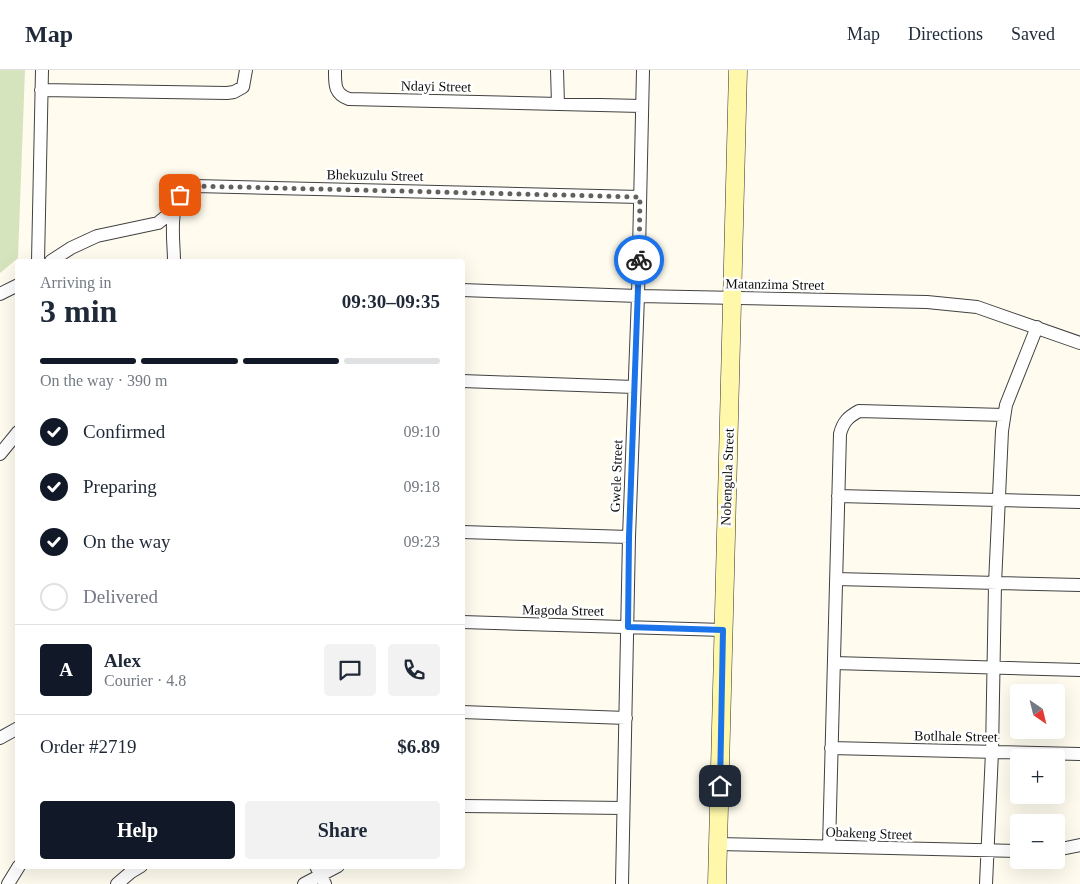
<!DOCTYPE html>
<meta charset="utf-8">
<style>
body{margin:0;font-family:"Times New Roman",serif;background:#f2f2f3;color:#1f2937;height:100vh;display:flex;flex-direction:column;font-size:19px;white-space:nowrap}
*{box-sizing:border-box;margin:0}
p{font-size:16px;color:#747a83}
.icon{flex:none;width:28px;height:28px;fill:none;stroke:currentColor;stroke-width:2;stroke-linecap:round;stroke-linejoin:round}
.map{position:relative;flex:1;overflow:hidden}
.panel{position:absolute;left:15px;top:189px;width:450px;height:610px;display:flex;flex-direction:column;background:#fff;border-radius:5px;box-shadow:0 5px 20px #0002}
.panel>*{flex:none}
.needle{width:32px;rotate:145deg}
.buttons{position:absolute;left:1010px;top:614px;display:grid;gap:10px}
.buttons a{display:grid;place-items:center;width:55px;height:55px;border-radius:5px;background:#fff;box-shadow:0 5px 20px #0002;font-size:25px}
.pin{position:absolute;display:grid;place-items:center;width:42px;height:42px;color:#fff;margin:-21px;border-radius:10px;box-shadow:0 2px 8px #0006}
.courier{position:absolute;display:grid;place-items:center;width:50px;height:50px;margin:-25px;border:4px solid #1a73e8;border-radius:50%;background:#fff;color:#222;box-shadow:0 1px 6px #0007}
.headline em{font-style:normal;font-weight:800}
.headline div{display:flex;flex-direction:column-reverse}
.headline{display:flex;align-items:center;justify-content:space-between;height:85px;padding:0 25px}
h1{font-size:32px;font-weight:800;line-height:38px}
.bar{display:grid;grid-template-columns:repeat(4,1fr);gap:8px 5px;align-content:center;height:60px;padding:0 25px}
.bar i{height:6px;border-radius:4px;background:#e0e1e3}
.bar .current{background:#111827}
.bar p{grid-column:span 4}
.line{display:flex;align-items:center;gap:12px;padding:0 25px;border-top:1px solid #e0e1e3}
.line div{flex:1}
.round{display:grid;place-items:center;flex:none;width:52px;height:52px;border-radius:5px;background:#f2f2f3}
ol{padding:0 25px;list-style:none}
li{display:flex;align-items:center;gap:15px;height:55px}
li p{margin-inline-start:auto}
li .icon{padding:5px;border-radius:50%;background:#111827;color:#fff;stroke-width:4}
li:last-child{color:#747a83}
li i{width:28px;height:28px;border:2px solid #e0e1e3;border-radius:50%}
.primary-button{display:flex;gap:10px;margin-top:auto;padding:10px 25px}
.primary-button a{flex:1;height:58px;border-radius:5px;background:#111827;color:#fff;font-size:20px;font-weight:800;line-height:58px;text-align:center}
.primary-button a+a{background:#f2f2f3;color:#1f2937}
header{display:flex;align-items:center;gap:30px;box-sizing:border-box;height:70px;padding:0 25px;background:#fff;border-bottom:1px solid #e0e1e3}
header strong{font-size:24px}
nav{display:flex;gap:28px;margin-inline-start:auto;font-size:18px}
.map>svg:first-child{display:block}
.cemetery{fill:#d6e4be}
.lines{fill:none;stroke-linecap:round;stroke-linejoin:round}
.street-casing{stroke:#414141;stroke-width:14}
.secondary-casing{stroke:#303030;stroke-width:19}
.street{stroke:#fff;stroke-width:12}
.secondary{stroke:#fff8aa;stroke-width:18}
.done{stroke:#62615d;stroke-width:5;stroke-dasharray:0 9}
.route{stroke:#1a73e8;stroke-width:6}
.labels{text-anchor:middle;stroke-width:5;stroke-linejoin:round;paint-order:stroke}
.street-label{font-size:14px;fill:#0e0e0e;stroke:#fff}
</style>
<header>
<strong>Map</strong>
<nav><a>Map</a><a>Directions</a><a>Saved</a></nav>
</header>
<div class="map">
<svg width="1080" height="814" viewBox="0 0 1080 814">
<rect width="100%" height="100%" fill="#fffcef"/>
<!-- cemetery -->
<path class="cemetery" d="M0,0H25L18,188L0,203Z"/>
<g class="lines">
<!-- street casing -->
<g class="street-casing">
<path id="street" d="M335,0C335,14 334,24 349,29L641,36
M557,0L558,34
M41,20L227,23L234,22L243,17L246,0
M38,191L42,0
M51,191L71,178L97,166L158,153L174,140
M174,191C174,165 165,127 195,116L640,127
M462,220L638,226L927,232L977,237L1080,273
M0,224L18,215
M462,311L634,317
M0,384L18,362
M838,426L1080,432
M462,462L629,467
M836,509L1080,515
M462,552L723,560
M834,593L1080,600
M462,642L626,648
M0,668L18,658
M831,678L1080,684
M462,736L623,738
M718,774L1019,781
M829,777L840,364C843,352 848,347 859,341L1004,345
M1056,780L1080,775
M316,796L325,814
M8,814L19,796
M117,814L131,802L141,796
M304,814L338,796
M622,814L629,467L638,226L643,0
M986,814L992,682L995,514L1002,361L1006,335L1037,257"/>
</g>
<!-- secondary casing -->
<g class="secondary-casing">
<path id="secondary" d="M717,814L738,0"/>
</g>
<!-- street -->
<use href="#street" class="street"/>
<!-- secondary -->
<use href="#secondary" class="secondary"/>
</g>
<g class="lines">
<!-- done -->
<path class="done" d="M180,125L186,119L195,116L640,127L639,190"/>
<!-- route -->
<path class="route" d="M639,190L629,467L628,557L723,560L720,716"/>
</g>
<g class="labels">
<!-- street labels -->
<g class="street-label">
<text transform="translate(436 16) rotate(1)" y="5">Ndayi Street</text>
<text transform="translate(375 105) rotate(1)" y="5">Bhekuzulu Street</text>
<text transform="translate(775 214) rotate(1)" y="5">Matanzima Street</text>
<text transform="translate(616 406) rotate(-88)" y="5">Gwele Street</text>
<text transform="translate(727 407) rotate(-88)" y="5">Nobengula Street</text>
<text transform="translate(563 540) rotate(1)" y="5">Magoda Street</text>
<text transform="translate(956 666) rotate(1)" y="5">Botlhale Street</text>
<text transform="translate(869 763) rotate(2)" y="5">Obakeng Street</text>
</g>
</g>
</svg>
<div class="buttons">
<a><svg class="needle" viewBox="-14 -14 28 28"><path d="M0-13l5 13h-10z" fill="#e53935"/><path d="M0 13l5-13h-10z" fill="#747a83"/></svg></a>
<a>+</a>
<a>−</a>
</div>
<div class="pin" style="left:180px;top:125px;background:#ea580c"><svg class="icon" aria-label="bag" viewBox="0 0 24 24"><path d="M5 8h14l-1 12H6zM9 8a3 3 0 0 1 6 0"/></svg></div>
<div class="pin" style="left:720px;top:716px;background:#1f2937"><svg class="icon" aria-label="home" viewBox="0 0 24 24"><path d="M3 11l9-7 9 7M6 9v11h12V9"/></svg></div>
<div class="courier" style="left:639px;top:190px"><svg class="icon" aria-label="bike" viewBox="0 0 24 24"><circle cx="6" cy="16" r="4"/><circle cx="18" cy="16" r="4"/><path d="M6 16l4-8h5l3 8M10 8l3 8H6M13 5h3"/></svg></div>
<section class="panel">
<div class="headline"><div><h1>3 min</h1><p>Arriving in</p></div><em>09:30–09:35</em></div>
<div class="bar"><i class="current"></i><i class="current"></i><i class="current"></i><i></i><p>On the way · 390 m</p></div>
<ol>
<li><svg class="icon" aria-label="check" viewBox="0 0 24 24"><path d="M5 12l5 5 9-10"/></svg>Confirmed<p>09:10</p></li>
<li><svg class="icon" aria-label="check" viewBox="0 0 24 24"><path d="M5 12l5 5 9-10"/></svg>Preparing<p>09:18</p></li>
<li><svg class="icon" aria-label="check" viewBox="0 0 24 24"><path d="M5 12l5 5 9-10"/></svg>On the way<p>09:23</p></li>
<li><i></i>Delivered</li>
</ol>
<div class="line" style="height:90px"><b class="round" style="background:#111827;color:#fff">A</b><div><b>Alex</b><p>Courier · 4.8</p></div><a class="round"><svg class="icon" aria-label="chat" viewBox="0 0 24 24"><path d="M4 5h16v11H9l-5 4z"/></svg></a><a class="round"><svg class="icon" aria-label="phone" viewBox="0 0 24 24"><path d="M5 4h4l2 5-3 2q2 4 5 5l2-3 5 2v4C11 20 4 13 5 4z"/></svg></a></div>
<div class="line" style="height:65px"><div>Order #2719</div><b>$6.89</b></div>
<div class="primary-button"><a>Help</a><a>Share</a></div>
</section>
</div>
